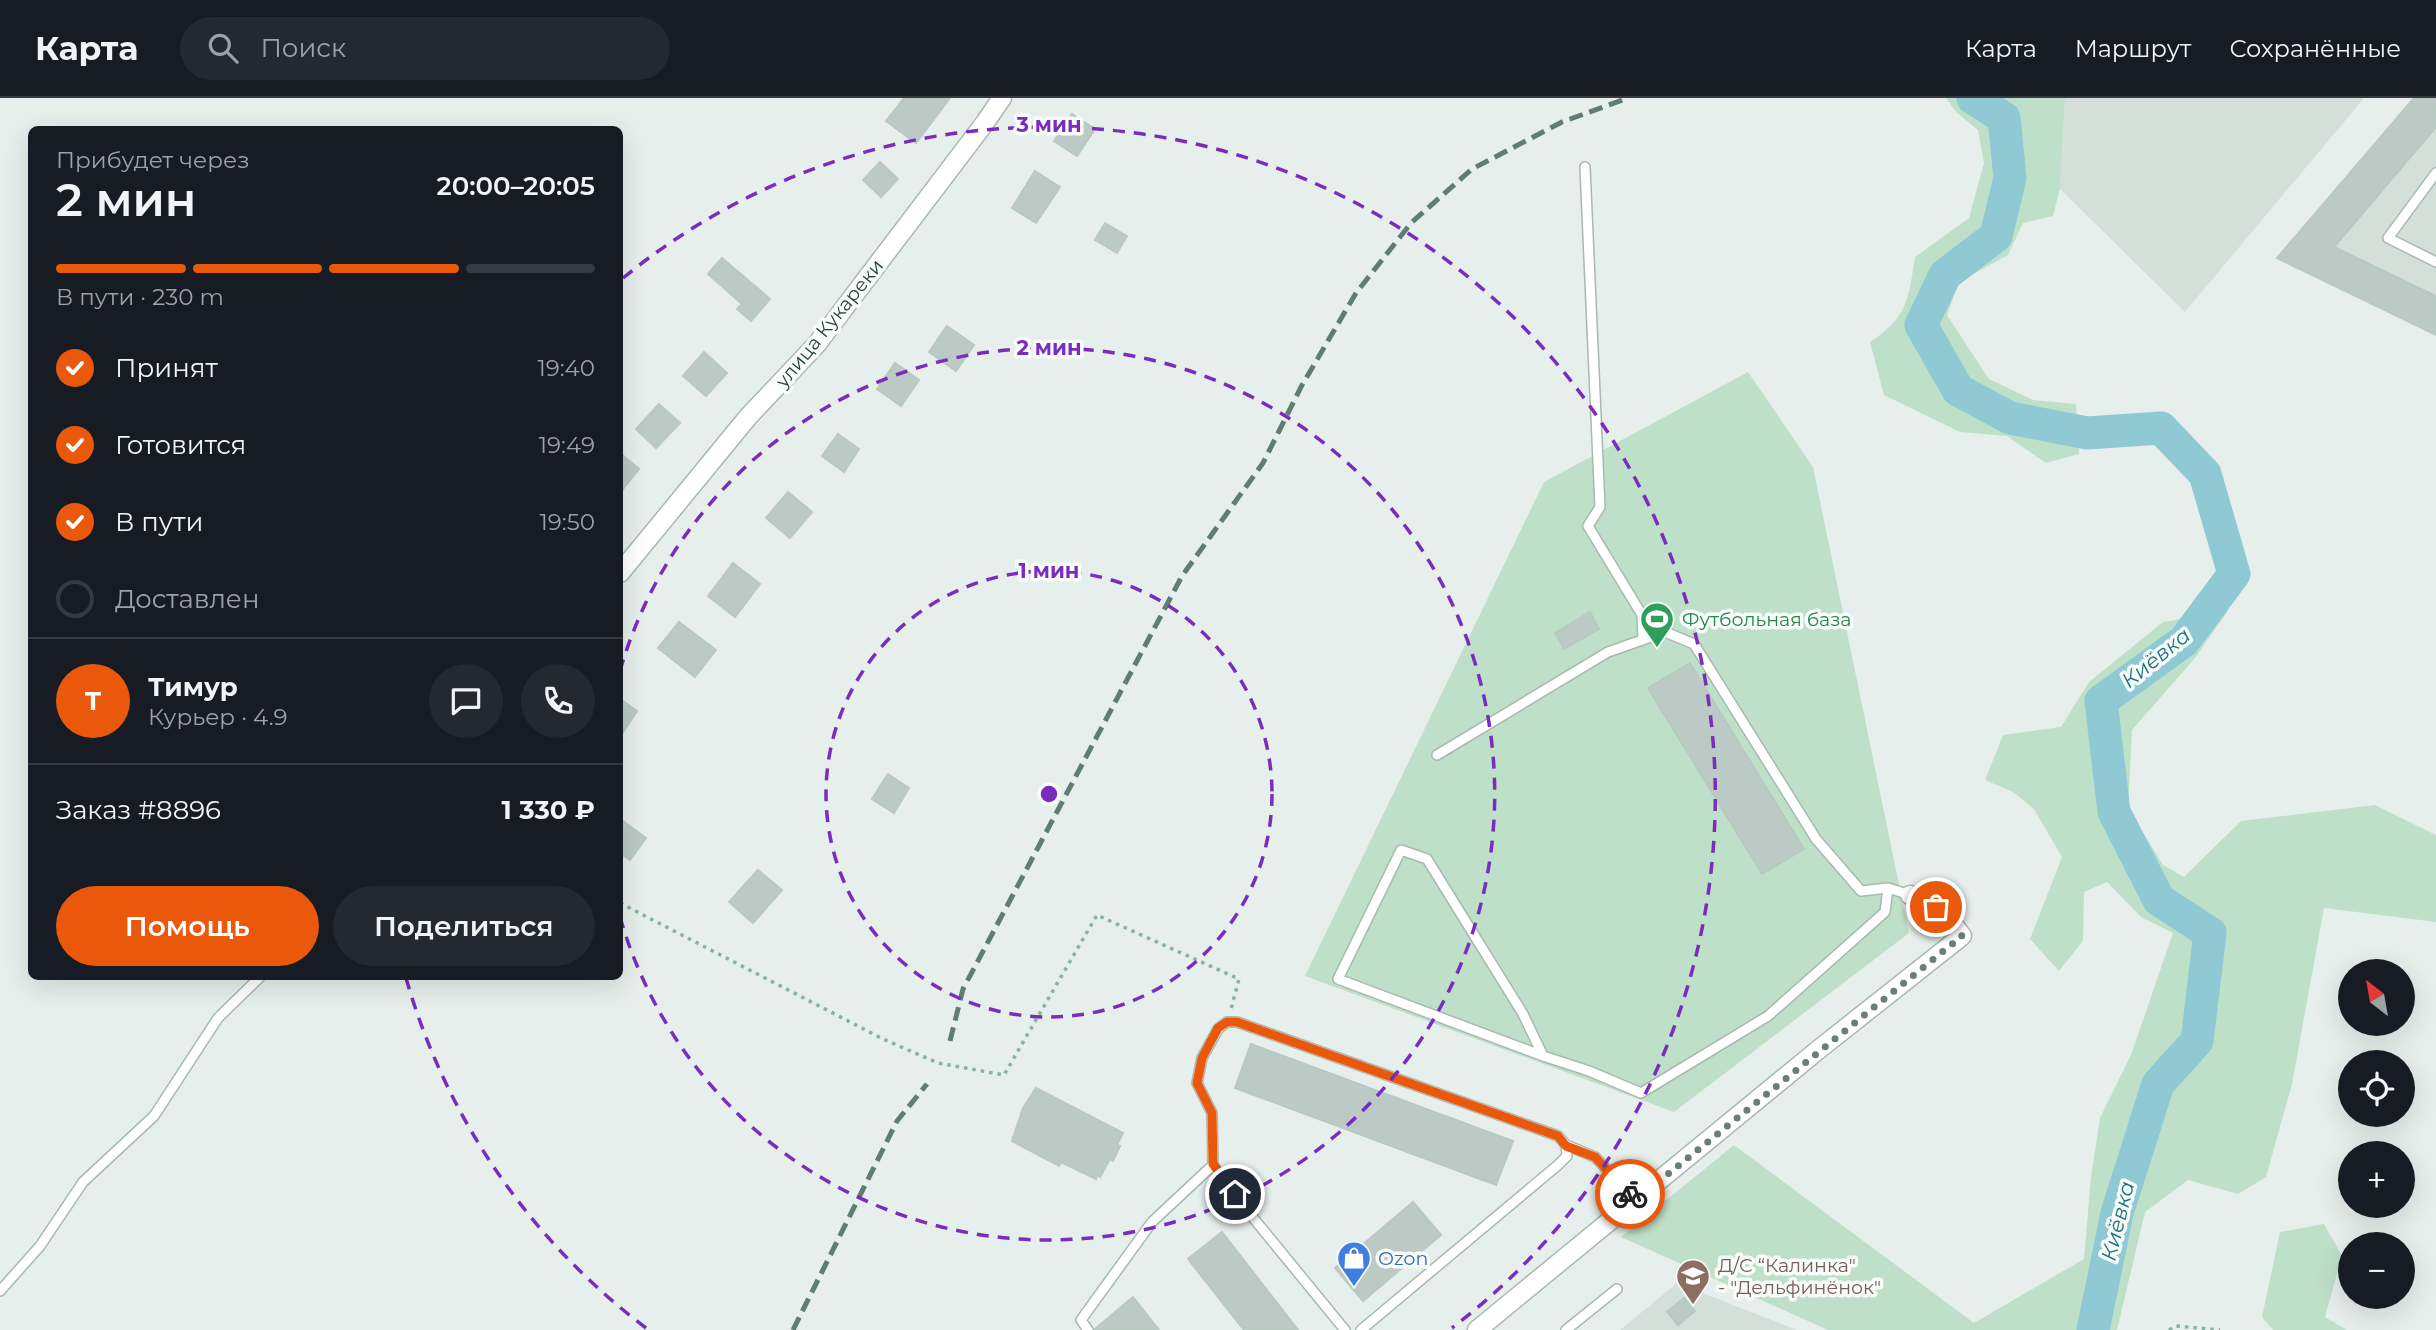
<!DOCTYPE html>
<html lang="ru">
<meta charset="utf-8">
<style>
body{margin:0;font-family:Montserrat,sans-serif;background:#242831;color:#f1f3f6;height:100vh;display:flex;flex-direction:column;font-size:26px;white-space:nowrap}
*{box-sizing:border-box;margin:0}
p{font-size:23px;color:#9ea1a6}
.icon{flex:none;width:38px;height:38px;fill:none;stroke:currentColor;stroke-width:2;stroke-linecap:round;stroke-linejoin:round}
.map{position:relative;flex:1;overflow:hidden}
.details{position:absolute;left:28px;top:28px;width:595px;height:854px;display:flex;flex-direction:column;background:#171b24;border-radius:10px;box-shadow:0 7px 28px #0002}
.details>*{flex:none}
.needle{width:46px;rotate:329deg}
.controls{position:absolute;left:2338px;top:861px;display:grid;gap:14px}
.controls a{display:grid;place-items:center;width:77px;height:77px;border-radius:50%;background:#171b24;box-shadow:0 7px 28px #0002;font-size:35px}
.pin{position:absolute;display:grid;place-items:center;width:60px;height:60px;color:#fff;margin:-30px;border:4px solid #fff;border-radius:50%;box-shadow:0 2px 7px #0007}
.courier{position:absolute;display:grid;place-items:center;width:70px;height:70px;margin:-35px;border:5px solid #ea580c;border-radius:50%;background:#fff;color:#222;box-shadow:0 2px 9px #0007}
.head em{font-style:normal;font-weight:600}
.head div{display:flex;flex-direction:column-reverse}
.head{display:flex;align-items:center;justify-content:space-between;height:119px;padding:0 28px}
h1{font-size:46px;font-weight:600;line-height:52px}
.bar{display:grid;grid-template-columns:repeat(4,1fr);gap:10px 7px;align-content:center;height:84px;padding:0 28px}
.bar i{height:9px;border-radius:5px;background:#363941}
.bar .active{background:#ea580c}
.bar p{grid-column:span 4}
.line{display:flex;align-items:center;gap:18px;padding:0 28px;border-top:2px solid #363941}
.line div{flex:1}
.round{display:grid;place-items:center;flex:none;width:74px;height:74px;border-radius:37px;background:#242831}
ol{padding:0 28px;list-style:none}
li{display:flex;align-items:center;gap:21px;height:77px}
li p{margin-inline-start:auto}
li .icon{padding:7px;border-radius:50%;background:#ea580c;color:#fff;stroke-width:4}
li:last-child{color:#9ea1a6}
li i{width:38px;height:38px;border:4px solid #363941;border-radius:50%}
.action{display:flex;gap:14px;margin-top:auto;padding:14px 28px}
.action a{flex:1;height:80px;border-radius:42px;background:#ea580c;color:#fff;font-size:28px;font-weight:600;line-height:80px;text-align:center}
.action a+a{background:#242831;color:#f1f3f6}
header{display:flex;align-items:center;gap:42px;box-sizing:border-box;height:98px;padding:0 35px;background:#171b24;border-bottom:2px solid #363941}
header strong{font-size:33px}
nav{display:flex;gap:38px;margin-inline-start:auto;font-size:24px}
.search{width:490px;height:63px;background:#242831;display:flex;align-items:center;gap:18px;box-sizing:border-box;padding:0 24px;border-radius:38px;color:#9ea1a6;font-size:26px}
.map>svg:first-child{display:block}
.built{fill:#d4dfda}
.green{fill:#bfe0c8}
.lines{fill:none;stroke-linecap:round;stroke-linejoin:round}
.river{stroke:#8ec9d4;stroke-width:33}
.building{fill:#bbcac4;stroke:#b8c9c2;stroke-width:2}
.lane-casing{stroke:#a8b8b2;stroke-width:12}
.street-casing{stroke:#a8b8b2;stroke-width:21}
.path{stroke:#86b3a5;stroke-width:3.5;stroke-dasharray:3.5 5;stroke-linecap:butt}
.lane{stroke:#fff;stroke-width:9}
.street{stroke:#fff;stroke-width:18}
.rail{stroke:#5f7d75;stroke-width:5;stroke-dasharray:14 7;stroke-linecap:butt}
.done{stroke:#687f78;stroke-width:7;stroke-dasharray:0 12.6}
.route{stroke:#ea580c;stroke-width:9}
.ring{fill:none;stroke:#7b2cbf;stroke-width:3.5;stroke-dasharray:12 9}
.labels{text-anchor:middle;stroke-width:7;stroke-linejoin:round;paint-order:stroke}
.street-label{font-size:19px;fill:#24423a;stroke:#f7fbf9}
.leisure-label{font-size:19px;fill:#27864d;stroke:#f7fbf9;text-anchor:start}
.shop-label{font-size:19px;fill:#366cbe;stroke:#f7fbf9;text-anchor:start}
.education-label{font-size:19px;fill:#785e54;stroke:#f7fbf9;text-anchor:start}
.water-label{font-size:21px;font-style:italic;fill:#1c6f80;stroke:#f7fbf9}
.centre{fill:#7b2cbf;stroke:#f7fbf9;stroke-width:3.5}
.ring-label{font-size:21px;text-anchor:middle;font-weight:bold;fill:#7b2cbf;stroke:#f7fbf9;stroke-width:7;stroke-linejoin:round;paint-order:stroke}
</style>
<header>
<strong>Карта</strong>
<div class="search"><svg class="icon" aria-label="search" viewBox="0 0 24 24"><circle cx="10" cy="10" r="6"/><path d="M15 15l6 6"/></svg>Поиск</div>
<nav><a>Карта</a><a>Маршрут</a><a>Сохранённые</a></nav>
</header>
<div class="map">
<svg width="2436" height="1232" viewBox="0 0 2436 1232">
<rect width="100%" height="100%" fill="#e6efeb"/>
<!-- built -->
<path class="built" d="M2065,0H2364L2185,214L2060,91Z
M2414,0H2436V237L2277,160Z
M1677,1185L1797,1232H1620Z"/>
<!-- green -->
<path class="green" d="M1946,0H2065L2060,91L2053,118L2023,125L2008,157L1959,184L1947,217L1989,281L2033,302L2076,306L2079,356L2046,365L2007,338L1960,334L1884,297L1870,244C1908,219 1908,202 1915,159L1969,120L1984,65L1978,32L1956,14Z
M1748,274L1813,369L1909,835L1674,1014L1305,878L1544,384Z
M2228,513L2195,560L2132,632L2128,710L2163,767L2184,779L2241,723L2375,707L2436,737V824L2324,810L2292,986L2266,1079L2238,1096L2188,1082L2145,1114L2117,1232H1828L1621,1139L1734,1047L1974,1225L2084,1161L2091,1079L2100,1020L2131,957L2173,835L2141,819L2107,784L2084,794L2083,843L2059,873L2030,841L2062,759L2034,711L2013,694L1985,682L2003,637L2061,629L2089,584L2163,524Z
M2324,1126L2342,1158L2325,1219L2347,1232H2273L2262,1219L2280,1134Z"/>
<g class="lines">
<!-- river -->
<path class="river" d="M1973,0L2004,20L2010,80L1996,138L1945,177L1921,227L1958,292L2010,320L2087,335L2161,330L2205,376L2234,476L2184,543L2101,603L2114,714L2159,802L2210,835L2197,943L2158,986L2117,1115L2093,1232"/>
</g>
<!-- building -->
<path class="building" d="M904,0H950L916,45L886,23Z
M2414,0H2436V29L2334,149L2436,198V237L2277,160Z
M1072,16L1095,31L1077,58L1054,43Z
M880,64L898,81L881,99L863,82Z
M1035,73L1060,89L1036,125L1012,110Z
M1105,125L1127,138L1117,155L1095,142Z
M722,160L770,201L751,223L737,211L742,206L708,176Z
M947,228L974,247L956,273L929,254Z
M704,254L727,275L706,298L683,278Z
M895,265L919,282L901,308L877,291Z
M659,306L680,325L656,350L636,331Z
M838,336L859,351L844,374L822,358Z
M620,355L639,371L620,395Z
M788,394L812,414L790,440L766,420Z
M733,465L760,486L735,519L708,498Z
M1590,514L1599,531L1564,551L1555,535Z
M679,524L716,552L695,579L658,550Z
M1690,565L1804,751L1762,776L1648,590Z
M620,601L637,613L620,639Z
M888,676L909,690L894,715L872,701Z
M620,721L646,740L630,762L620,755Z
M758,772L782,792L753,825L729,804Z
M1251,946L1513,1043L1496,1087L1235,990Z
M1036,990L1123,1035L1117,1047L1120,1048L1113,1063L1110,1061L1100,1079L1097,1077L1096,1081L1061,1064L1059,1068L1012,1043L1023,1010Z
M1413,1104L1441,1137L1363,1203L1335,1170Z
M1222,1134L1267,1192L1298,1232H1244L1188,1161Z
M1133,1199L1159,1232H1095V1231Z
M1684,1200L1695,1213L1678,1227L1667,1214Z"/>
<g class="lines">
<!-- lane casing -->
<g class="lane-casing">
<path id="lane" d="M1585,69L1600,409L1588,428L1642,517L1643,542
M2436,75L2388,140L2436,164
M1437,657L1608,554L1665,534L1694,546L1816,741L1861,793L1888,790
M1543,958L1338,881L1401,752L1427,761L1523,916L1543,958L1589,973L1641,995L1768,918L1885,814L1888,790L1910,797
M1566,1047L1595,1059L1636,1102
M0,1193L40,1148L83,1084L154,1018L218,920L261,878
M1088,1232L1081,1222L1152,1124L1213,1067
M1345,1232L1250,1116L1213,1067L1212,1015L1197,985L1202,960L1218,931L1227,924H1237L1558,1038L1566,1047L1567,1058L1558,1067L1361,1232
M1566,1232L1617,1191"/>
</g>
<!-- street casing -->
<g class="street-casing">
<path id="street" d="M620,475L748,319L817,246L984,26L1002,0
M1477,1232L1818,952L1962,838C1948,818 1934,803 1910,797"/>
</g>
<!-- path -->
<path class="path" d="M620,805L883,941L938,965L1004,977L1097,817L1239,881L1231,911
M2169,1232L2176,1228L2220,1232"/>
<!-- lane -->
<use href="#lane" class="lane"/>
<!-- street -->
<use href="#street" class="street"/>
<!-- rail -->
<path class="rail" d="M950,943L963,891L1182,478L1263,365L1301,289L1356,195L1411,125L1472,71L1562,24L1628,0
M793,1232L897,1023L927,986"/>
</g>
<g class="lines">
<!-- done -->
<path class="done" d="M1630,1096L1636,1102L1962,838L1948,817L1936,809"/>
<!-- route -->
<path class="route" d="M1235,1096L1213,1066L1212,1015L1197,985L1202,960L1218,930L1227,924H1237L1558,1038L1566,1048L1595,1059L1630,1096"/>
</g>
<!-- distance rings -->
<g class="ring">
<circle cx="1049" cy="696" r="223"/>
<path d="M620 573A446 446 0 1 1 620 819"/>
<path d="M646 1230A669 669 0 0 1 406 880M623 180A669 669 0 1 1 1452 1230"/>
</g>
<!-- icons -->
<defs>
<g id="stadium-pin" transform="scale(1.75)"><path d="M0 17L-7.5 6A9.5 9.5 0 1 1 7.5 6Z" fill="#2e9e5b" stroke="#f7fbf9"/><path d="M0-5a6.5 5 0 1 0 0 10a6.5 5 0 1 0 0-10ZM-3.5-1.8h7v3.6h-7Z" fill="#fff"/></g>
<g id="shop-pin" transform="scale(1.75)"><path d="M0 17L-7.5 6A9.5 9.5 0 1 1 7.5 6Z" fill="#3f7fe0" stroke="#f7fbf9"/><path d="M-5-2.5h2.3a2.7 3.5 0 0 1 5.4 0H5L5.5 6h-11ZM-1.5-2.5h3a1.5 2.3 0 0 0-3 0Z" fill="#fff"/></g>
<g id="school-pin" transform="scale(1.75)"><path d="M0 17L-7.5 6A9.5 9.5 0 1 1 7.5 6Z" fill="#8d6e63" stroke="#f7fbf9"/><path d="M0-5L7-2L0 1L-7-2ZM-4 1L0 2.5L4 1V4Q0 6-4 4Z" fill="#fff"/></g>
</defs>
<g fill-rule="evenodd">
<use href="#stadium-pin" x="1657" y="521"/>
<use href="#shop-pin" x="1354" y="1160"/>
<use href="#school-pin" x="1693" y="1178"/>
</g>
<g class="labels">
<!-- street labels -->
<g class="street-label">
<text transform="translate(829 225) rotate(-51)" y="7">улица Кукареки</text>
</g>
<!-- leisure labels -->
<g class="leisure-label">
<text x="1682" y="528">Футбольная база</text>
</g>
<!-- shop labels -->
<g class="shop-label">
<text x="1378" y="1167">Ozon</text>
</g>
<!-- education labels -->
<g class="education-label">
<text x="1718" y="1174">Д/С “Калинка"<tspan x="1718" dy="22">- "Дельфинёнок"</tspan></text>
</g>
<!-- water labels -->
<g class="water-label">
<text transform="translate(2156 560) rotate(-39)" y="7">Киёвка</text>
<text transform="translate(2118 1123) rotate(-76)" y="7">Киёвка</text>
</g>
</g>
<circle cx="1049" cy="696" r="10" class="centre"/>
<g class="ring-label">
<text x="1049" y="34">3 мин</text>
<text x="1049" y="257">2 мин</text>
<text x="1049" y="480">1 мин</text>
</g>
</svg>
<div class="controls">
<a><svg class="needle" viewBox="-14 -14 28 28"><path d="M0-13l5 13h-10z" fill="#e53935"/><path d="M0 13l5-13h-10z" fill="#9ea1a6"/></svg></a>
<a><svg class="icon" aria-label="locate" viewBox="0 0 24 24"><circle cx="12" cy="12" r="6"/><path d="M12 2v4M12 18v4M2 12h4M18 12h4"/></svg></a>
<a>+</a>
<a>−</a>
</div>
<div class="pin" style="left:1936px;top:809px;background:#ea580c"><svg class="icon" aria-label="bag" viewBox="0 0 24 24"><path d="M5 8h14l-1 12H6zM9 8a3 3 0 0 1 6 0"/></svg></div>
<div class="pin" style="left:1235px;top:1096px;background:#1f2937"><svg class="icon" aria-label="home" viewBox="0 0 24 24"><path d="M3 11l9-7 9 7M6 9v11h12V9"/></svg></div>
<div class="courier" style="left:1630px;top:1096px"><svg class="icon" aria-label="bike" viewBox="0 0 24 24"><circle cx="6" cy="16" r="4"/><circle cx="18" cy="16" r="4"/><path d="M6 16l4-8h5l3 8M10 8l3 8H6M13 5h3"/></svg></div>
<section class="details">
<div class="head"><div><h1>2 мин</h1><p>Прибудет через</p></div><em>20:00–20:05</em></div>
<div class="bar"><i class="active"></i><i class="active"></i><i class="active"></i><i></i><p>В пути · 230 m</p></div>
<ol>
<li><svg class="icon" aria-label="check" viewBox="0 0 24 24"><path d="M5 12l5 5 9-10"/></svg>Принят<p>19:40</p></li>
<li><svg class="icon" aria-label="check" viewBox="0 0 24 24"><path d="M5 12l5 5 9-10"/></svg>Готовится<p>19:49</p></li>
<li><svg class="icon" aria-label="check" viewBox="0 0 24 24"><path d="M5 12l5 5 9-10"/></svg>В пути<p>19:50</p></li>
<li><i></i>Доставлен</li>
</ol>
<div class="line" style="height:126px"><b class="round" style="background:#ea580c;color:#fff">Т</b><div><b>Тимур</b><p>Курьер · 4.9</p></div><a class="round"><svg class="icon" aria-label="chat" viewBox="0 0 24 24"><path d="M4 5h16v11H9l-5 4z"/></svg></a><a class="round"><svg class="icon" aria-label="phone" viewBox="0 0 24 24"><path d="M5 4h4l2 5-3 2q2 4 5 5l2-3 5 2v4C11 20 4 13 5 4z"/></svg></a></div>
<div class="line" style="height:91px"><div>Заказ #8896</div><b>1 330 ₽</b></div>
<div class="action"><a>Помощь</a><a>Поделиться</a></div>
</section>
</div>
